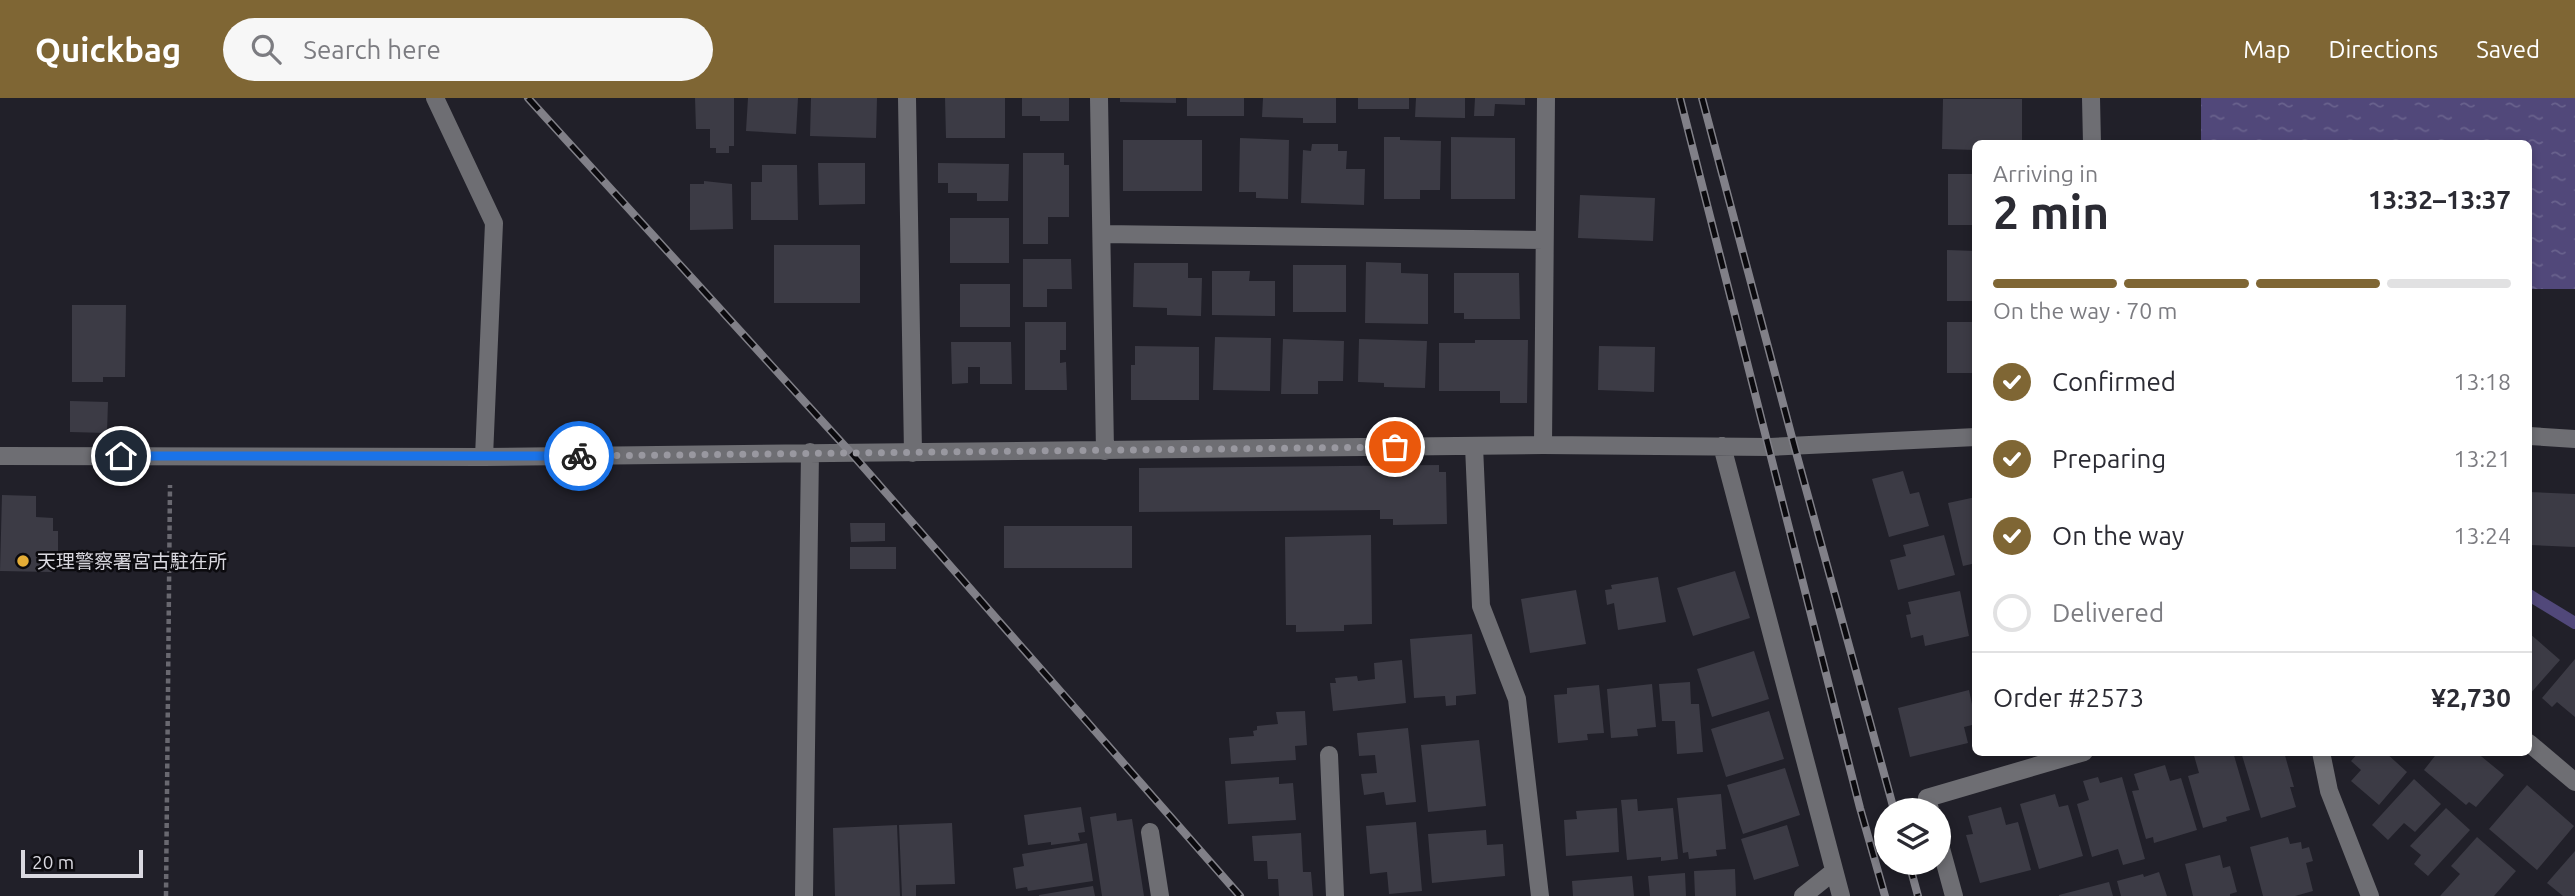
<!DOCTYPE html>
<meta charset="utf-8">
<style>
body{margin:0;font-family:Ubuntu,"Noto Sans JP",sans-serif;background:#f7f7f7;color:#2b2b33;height:100vh;display:flex;flex-direction:column;font-size:26px;white-space:nowrap}
*{box-sizing:border-box;margin:0}
p{font-size:23px;color:#7c7c81}
.icon{flex:none;width:38px;height:38px;fill:none;stroke:currentColor;stroke-width:2;stroke-linecap:round;stroke-linejoin:round}
.map{position:relative;flex:1;overflow:hidden}
.panel{position:absolute;left:1972px;top:42px;width:560px;height:616px;display:flex;flex-direction:column;background:#fff;border-radius:10px;box-shadow:0 4px 10px #0003}
.panel>*{flex:none}
.controls{position:absolute;left:1874px;top:700px;display:grid;gap:14px}
.controls a{display:grid;place-items:center;width:77px;height:77px;border-radius:50%;background:#fff;box-shadow:0 4px 10px #0003;font-size:35px}
.scale{position:absolute;left:21px;bottom:18px;width:122px;box-sizing:border-box;padding-left:7px;border:4px solid #dad9e0;border-top:0;font-size:19px;line-height:24px;white-space:nowrap;color:#dad9e0;-webkit-text-stroke:5px #0b0a0e;paint-order:stroke}
.pin{position:absolute;display:grid;place-items:center;width:60px;height:60px;color:#fff;margin:-30px;border:4px solid #fff;border-radius:50%;box-shadow:0 2px 7px #0007}
.courier{position:absolute;display:grid;place-items:center;width:70px;height:70px;margin:-35px;border:5px solid #1a73e8;border-radius:50%;background:#fff;color:#222;box-shadow:0 2px 9px #0007}
.head em{font-style:normal;font-weight:600}
.head div{display:flex;flex-direction:column-reverse}
.head{display:flex;align-items:center;justify-content:space-between;height:119px;padding:0 21px}
h1{font-size:46px;font-weight:600;line-height:52px}
.bar{display:grid;grid-template-columns:repeat(4,1fr);gap:10px 7px;align-content:center;height:84px;padding:0 21px}
.bar i{height:9px;border-radius:5px;background:#e1e1e2}
.bar .active{background:#7f6634}
.bar p{grid-column:span 4}
.line{display:flex;align-items:center;gap:18px;padding:0 21px;border-top:2px solid #e1e1e2}
.line div{flex:1}
ol{padding:0 21px;list-style:none}
li{display:flex;align-items:center;gap:21px;height:77px}
li p{margin-inline-start:auto}
li .icon{padding:7px;border-radius:50%;background:#7f6634;color:#fff;stroke-width:4}
li:last-child{color:#7c7c81}
li i{width:38px;height:38px;border:4px solid #e1e1e2;border-radius:50%}
header{display:flex;align-items:center;gap:42px;box-sizing:border-box;height:98px;padding:0 35px;background:#7f6634;color:#fff}
header strong{font-size:33px}
nav{display:flex;gap:38px;margin-inline-start:auto;font-size:24px}
.search{width:490px;height:63px;background:#f7f7f7;display:flex;align-items:center;gap:18px;box-sizing:border-box;padding:0 24px;border-radius:38px;color:#7c7c81;font-size:26px}
.map>svg:first-child{display:block}
.water{fill:url(#water-ripples)}
.lines{fill:none;stroke-linecap:round;stroke-linejoin:round}
.stream{stroke:#51487a;stroke-width:12}
.building{fill:#3c3b45}
.path{stroke:#696870;stroke-width:4.5;stroke-dasharray:5 3.5;stroke-linecap:butt}
.minor{stroke:#6e6e73;stroke-width:18}
.rail-casing{stroke:#818088;stroke-width:8}
.rail{stroke:#0b0a0e;stroke-width:5;stroke-dasharray:16;stroke-linecap:butt}
.done{stroke:#9998a0;stroke-width:7;stroke-dasharray:0 12.6}
.route{stroke:#1a73e8;stroke-width:9}
.poi-dot{fill:#e5ad36;stroke:#0b0a0e;stroke-width:2.5}
.labels{text-anchor:middle;stroke-width:5;stroke-linejoin:round;paint-order:stroke}
.poi-label{font-size:19px;fill:#dad9e0;stroke:#0b0a0e;text-anchor:start}
</style>
<header>
<strong>Quickbag</strong>
<div class="search"><svg class="icon" aria-label="search" viewBox="0 0 24 24"><circle cx="10" cy="10" r="6"/><path d="M15 15l6 6"/></svg>Search here</div>
<nav><a>Map</a><a>Directions</a><a>Saved</a></nav>
</header>
<div class="map">
<svg width="2575" height="798" viewBox="0 0 2575 798">
<defs>
<pattern id="water-ripples" width="26" height="14" patternUnits="userSpaceOnUse" patternTransform="scale(1.75)"><rect width="26" height="14" fill="#51487a"/><path d="M2 4q2-2 4 0t4 0M15 11q2-2 4 0t4 0" fill="none" stroke="#69628d"/></pattern>
</defs>
<rect width="100%" height="100%" fill="#212029"/>
<!-- water -->
<path class="water" d="M2201,0H2575V191H2529V46L2201,45Z"/>
<g class="lines">
<!-- stream -->
<path class="stream" d="M2529,497L2575,525"/>
</g>
<!-- building -->
<path class="building" d="M695,0H734V48H729V55H716V50H710V31H696Z
M748,0H798L796,36L746,33Z
M811,0H877L876,40L810,38Z
M945,0H1005V40H946Z
M1022,0H1069V23H1040V18H1022Z
M1120,0H1176V5L1120,4Z
M1187,0H1244V18H1187Z
M1263,0H1336V25H1303V20L1262,19Z
M1358,0H1409V11H1358Z
M1416,0H1465V20L1415,19Z
M1475,0H1525V7L1495,6L1494,18H1474Z
M1943,1H2022V46H1976V52L1942,51Z
M1384,39H1400V42L1441,43L1440,92H1420V101H1384Z
M1451,39L1515,40V101H1451Z
M1240,40L1289,42L1288,101L1256,100V94H1239Z
M1123,42H1202V93H1123Z
M1312,46H1338V53H1347L1346,71H1365L1364,107L1301,105L1303,52L1311,53Z
M1023,55H1064V67H1069V119H1048V146H1023Z
M818,65H865V106L819,107Z
M938,65L1009,66L1008,103H977V95H948V85H938Z
M762,67H797L798,122H751V84H762Z
M1948,76H1976V127H1948Z
M704,83L732,86L733,131L690,132V86H704Z
M1580,97L1655,100L1653,143L1578,140Z
M950,120H1009V165H950Z
M774,147H860V205H774Z
M1947,152L1976,153V203H1947Z
M1023,161H1071L1072,191H1047V209H1023Z
M1366,164L1401,165V175L1428,176V226L1365,225Z
M1134,165H1188V180H1202L1201,218L1167,217V210L1133,209Z
M1293,167H1346V214H1293Z
M1212,173H1250L1249,183H1275V218L1212,217Z
M1454,175H1519L1520,221H1464V215H1454Z
M960,186H1010V229H960Z
M72,207H126L125,279H103V284H72Z
M1025,224H1066V252H1060V265L1066,264L1067,292H1025Z
M1947,224H1976V275H1947Z
M1215,239L1271,240L1270,293L1213,292Z
M1283,241L1344,243L1343,283H1318V296H1281Z
M1359,241L1427,243L1425,290L1384,289V285L1358,284Z
M1475,242H1528L1527,305H1500V293H1439V245H1475Z
M951,244H1011L1012,286H980V269H968V285L952,286Z
M1135,248L1199,249V302H1131V267H1135Z
M1599,248L1655,249L1654,294L1598,292Z
M70,303L108,304L107,335L70,334Z
M1439,367V374H1446L1447,426L1393,427V421H1380V412L1139,414V370Z
M1903,373L1910,396L1919,394L1929,428L1889,439L1872,381Z
M2529,394L2575,396V449L2529,447Z
M2,397L36,398V419L53,420V433H58V460H52V474L0,473Z
M1976,399V465L1963,468L1948,405Z
M850,425H885V443L851,444Z
M1004,428H1132V470H1004Z
M1371,437L1372,526L1344,527V533L1296,534V527H1286L1285,439Z
M1944,437L1955,477L1898,492L1890,462L1906,458L1903,447Z
M850,449H896V471H850Z
M1735,473L1750,520L1693,538L1677,490Z
M1658,479L1666,524L1618,532L1614,505L1607,507L1605,492L1612,491L1611,487Z
M1576,492L1586,546L1530,555L1521,501Z
M1960,493L1969,538L1925,548L1923,537L1911,540L1906,517L1911,516L1908,504Z
M2529,535L2560,562L2529,597Z
M1472,536L1476,596L1456,598V607L1446,608L1445,598L1414,600L1410,541Z
M1754,553L1769,601L1712,619L1697,571Z
M2575,561V619L2557,604L2552,609L2542,600Z
M1402,562L1406,605L1333,613L1330,585H1336L1335,580L1357,578L1358,583L1375,581L1374,565Z
M1690,584L1691,606H1699L1703,654L1677,656L1675,623H1662L1659,586Z
M1652,586L1656,629L1637,631L1638,638L1611,640L1607,591Z
M1599,587L1604,635L1587,636L1588,642L1558,645L1554,597L1567,596V590Z
M1969,592L1976,626L1964,629L1968,645L1910,659L1898,610Z
M1305,613L1307,647L1295,648L1296,662L1231,666L1229,640L1254,638L1253,633L1257,632V628L1278,626L1276,614Z
M1769,613L1784,661L1726,679L1711,631Z
M1408,630L1416,704L1386,707L1384,694L1364,697L1361,676L1377,675L1375,657L1359,658L1357,635Z
M1479,642L1486,708L1428,714L1421,647Z
M2193,654H2233L2250,712L2226,719L2227,723L2203,730L2188,678L2199,675Z
M2241,654H2284L2294,689H2290L2296,709L2261,720Z
M2359,654H2385L2407,674L2379,707L2351,683L2361,672L2351,663Z
M2438,654H2476L2504,677L2476,709L2469,704L2466,707L2424,672Z
M2165,667L2170,683L2181,680L2197,732L2154,745L2153,739L2146,741L2132,693L2139,692L2134,676Z
M1785,670L1800,717L1743,736L1727,687Z
M1279,679V686L1293,685L1296,722L1228,726L1225,683Z
M2098,679L2100,685L2122,679L2145,761L2123,767L2118,751L2092,759L2077,706L2089,702L2083,683Z
M2414,681L2441,706L2415,734L2404,725L2388,742L2372,727Z
M2527,687L2574,728L2537,772L2489,731Z
M1721,696L1726,751L1716,752L1717,758L1689,761L1688,754L1683,755L1677,700Z
M2055,696L2059,709L2068,707L2083,758L2039,771L2020,706Z
M1637,701L1638,713L1673,710L1678,761L1661,763V759L1627,762L1621,702Z
M1081,709L1085,734L1078,735L1080,743L1051,747V744L1028,747L1024,717Z
M2001,709L2006,727L2018,724L2031,772L1980,785L1966,737L1973,736L1968,718Z
M1617,710L1619,754L1566,758L1564,722L1577,721L1576,713Z
M2446,710L2470,732L2428,778L2414,766L2421,757L2410,748Z
M1116,715L1117,723L1132,721L1144,798H1102L1090,719Z
M1416,724L1422,793L1389,796L1387,774L1370,776L1366,728Z
M952,725L955,786L916,787V798H902L899,727Z
M897,727L900,798H835L833,730Z
M1787,727L1799,768L1754,782L1741,741Z
M1486,732L1487,747L1503,746L1505,778L1432,785L1428,736Z
M1301,735L1303,774H1311L1313,798H1279L1278,781H1268L1267,763H1254L1252,738Z
M2288,739L2290,746L2301,744L2302,751L2309,749L2313,763L2306,765L2313,793L2295,798H2263L2250,749Z
M2477,739L2516,773L2494,798H2440L2460,776L2451,768Z
M1087,745L1093,783L1028,793L1027,789L1016,791L1013,770L1024,768L1022,756Z
M2575,753V798H2563L2547,785Z
M2220,757L2223,770L2230,768L2237,794L2230,796V798H2193L2185,766Z
M1735,771L1736,798H1695L1694,773Z
M2159,774L2167,798H2121L2117,783L2143,776L2144,779Z
M1685,775L1686,798H1650L1648,778Z
M1632,778L1634,798H1573L1572,783Z
M2109,784L2113,798H2059V797Z
M1093,788L1095,798H1039V797Z"/>
<g class="lines">
<!-- path -->
<path class="path" d="M166,798L170,387"/>
<!-- minor -->
<path class="minor" d="M435,0L494,125L484,359
M907,0L913,355
M1099,0L1105,353
M2091,0L2092,46
M1102,136L1544,142
M2529,338L2575,341
M1543,347L1546,0
M1474,348L1481,508L1517,601L1540,798
M1722,348L1841,798
M0,358L484,359L1543,347L1770,349L1976,339
M2529,645L2575,684
M2321,654L2329,693L2370,798
M1329,657L1335,798
M1930,712L1927,700L2084,654
M1150,734L1160,798
M1939,743L1954,798
M804,798L810,354
M1803,798L1833,774"/>
<!-- rail casing -->
<g class="rail-casing">
<path id="rail" d="M528,0L852,356L1240,798
M1680,0L1860,710L1885,798
M1702,0L1794,347L1894,712
M1909,765L1918,798"/>
</g>
<!-- rail -->
<use href="#rail" class="rail"/>
</g>
<g class="lines">
<!-- done -->
<path class="done" d="M579,358L1395,349"/>
<!-- route -->
<path class="route" d="M121,358H579"/>
</g>
<!-- markers -->
<circle class="poi-dot" cx="23" cy="463" r="7"/>
<g class="labels">
<!-- poi labels -->
<g class="poi-label">
<text x="37" y="470">天理警察署宮古駐在所</text>
</g>
</g>
</svg>
<div class="controls">
<a><svg class="icon" aria-label="layers" viewBox="0 0 24 24"><path d="M12 4l9 5-9 5-9-5zM3 14l9 5 9-5"/></svg></a>
</div>
<div class="scale">20 m</div>
<div class="pin" style="left:1395px;top:349px;background:#ea580c"><svg class="icon" aria-label="bag" viewBox="0 0 24 24"><path d="M5 8h14l-1 12H6zM9 8a3 3 0 0 1 6 0"/></svg></div>
<div class="pin" style="left:121px;top:358px;background:#1f2937"><svg class="icon" aria-label="home" viewBox="0 0 24 24"><path d="M3 11l9-7 9 7M6 9v11h12V9"/></svg></div>
<div class="courier" style="left:579px;top:358px"><svg class="icon" aria-label="bike" viewBox="0 0 24 24"><circle cx="6" cy="16" r="4"/><circle cx="18" cy="16" r="4"/><path d="M6 16l4-8h5l3 8M10 8l3 8H6M13 5h3"/></svg></div>
<section class="panel">
<div class="head"><div><h1>2 min</h1><p>Arriving in</p></div><em>13:32–13:37</em></div>
<div class="bar"><i class="active"></i><i class="active"></i><i class="active"></i><i></i><p>On the way · 70 m</p></div>
<ol>
<li><svg class="icon" aria-label="check" viewBox="0 0 24 24"><path d="M5 12l5 5 9-10"/></svg>Confirmed<p>13:18</p></li>
<li><svg class="icon" aria-label="check" viewBox="0 0 24 24"><path d="M5 12l5 5 9-10"/></svg>Preparing<p>13:21</p></li>
<li><svg class="icon" aria-label="check" viewBox="0 0 24 24"><path d="M5 12l5 5 9-10"/></svg>On the way<p>13:24</p></li>
<li><i></i>Delivered</li>
</ol>
<div class="line" style="height:91px"><div>Order #2573</div><b>¥2,730</b></div>
</section>
</div>
